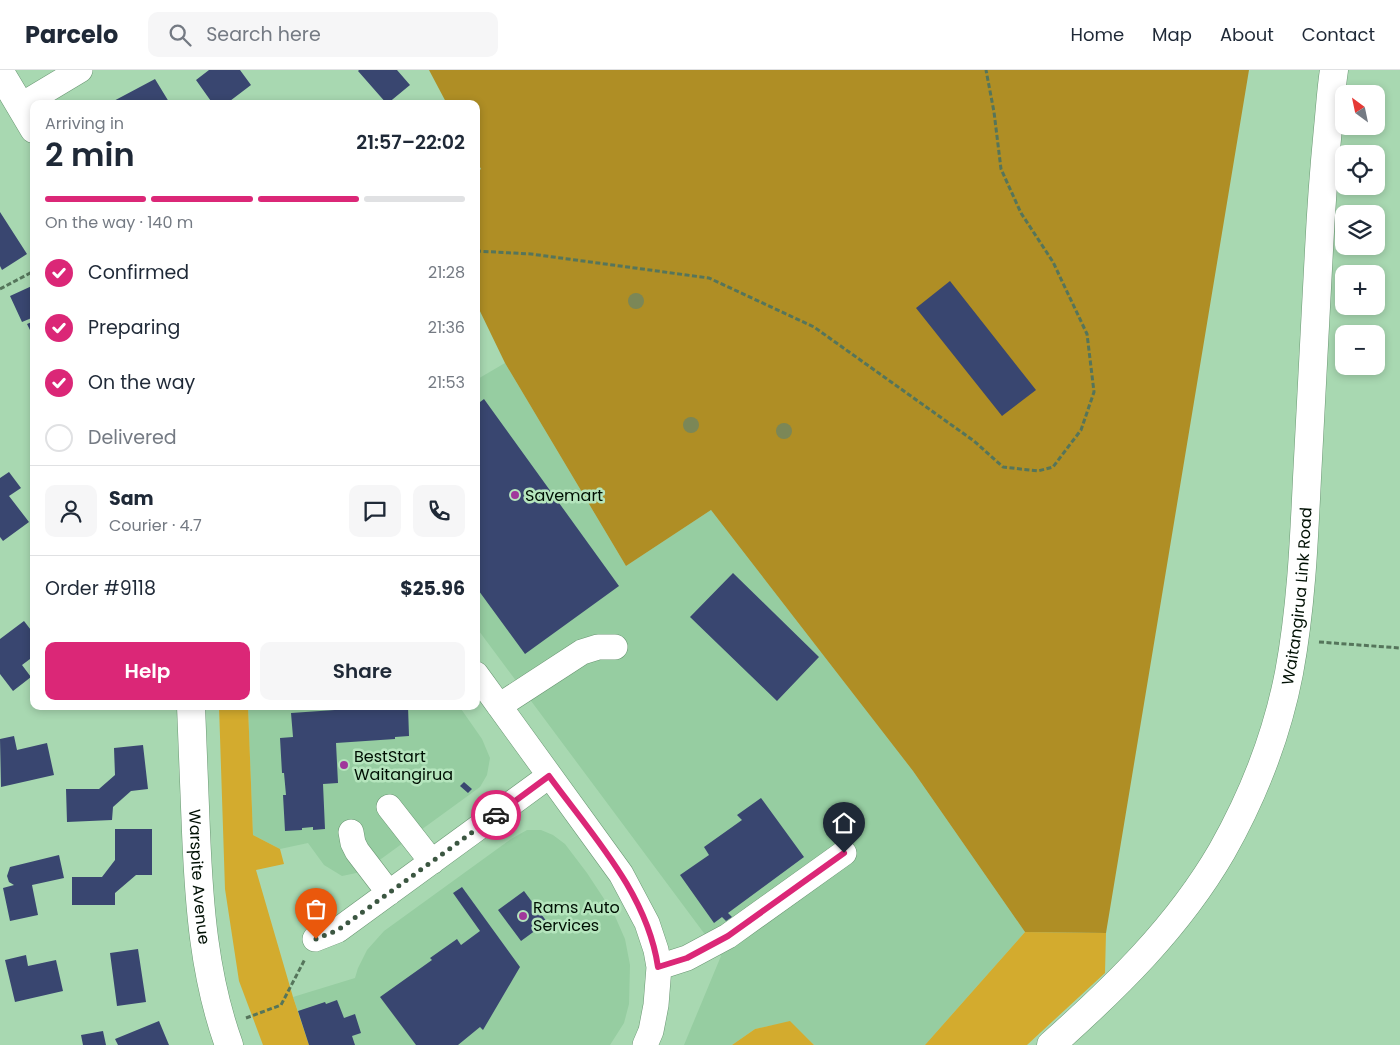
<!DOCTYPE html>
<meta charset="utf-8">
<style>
body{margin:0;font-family:Poppins,sans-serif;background:#f6f6f7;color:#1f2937;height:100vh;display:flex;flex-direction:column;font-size:19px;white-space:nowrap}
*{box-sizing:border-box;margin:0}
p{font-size:16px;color:#747a83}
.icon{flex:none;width:28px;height:28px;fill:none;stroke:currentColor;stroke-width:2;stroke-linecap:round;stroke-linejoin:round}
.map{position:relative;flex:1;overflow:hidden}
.side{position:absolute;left:30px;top:30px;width:450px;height:610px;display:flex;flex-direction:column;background:#fff;border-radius:10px;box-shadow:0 2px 8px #0003}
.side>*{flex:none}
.needle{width:32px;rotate:327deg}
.controls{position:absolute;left:1335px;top:15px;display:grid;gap:10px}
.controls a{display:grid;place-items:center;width:50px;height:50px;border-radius:10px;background:#fff;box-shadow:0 2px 8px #0003;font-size:25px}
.pin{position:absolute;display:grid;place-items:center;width:42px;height:42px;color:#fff;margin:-51px -21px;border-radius:50% 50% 50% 0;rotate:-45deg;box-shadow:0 0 5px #0007}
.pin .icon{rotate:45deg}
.courier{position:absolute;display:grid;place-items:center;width:50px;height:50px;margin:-25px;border:4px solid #db2777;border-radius:50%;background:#fff;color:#222;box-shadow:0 1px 6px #0007}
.overview em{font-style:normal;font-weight:600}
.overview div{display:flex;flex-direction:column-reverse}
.overview{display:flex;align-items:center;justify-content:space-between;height:85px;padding:0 15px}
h1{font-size:32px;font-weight:600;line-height:38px}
.bar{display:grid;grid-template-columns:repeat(4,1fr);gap:8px 5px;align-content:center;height:60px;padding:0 15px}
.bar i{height:6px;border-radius:4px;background:#e0e1e3}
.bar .selected{background:#db2777}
.bar p{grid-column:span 4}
.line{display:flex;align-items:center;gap:12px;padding:0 15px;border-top:1px solid #e0e1e3}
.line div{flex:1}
.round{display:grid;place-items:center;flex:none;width:52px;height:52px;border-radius:10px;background:#f6f6f7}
ol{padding:0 15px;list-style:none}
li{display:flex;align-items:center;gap:15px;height:55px}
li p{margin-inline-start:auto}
li .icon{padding:5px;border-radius:50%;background:#db2777;color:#fff;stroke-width:4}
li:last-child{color:#747a83}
li i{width:28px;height:28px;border:2px solid #e0e1e3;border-radius:50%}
.button{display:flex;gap:10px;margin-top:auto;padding:10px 15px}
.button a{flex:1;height:58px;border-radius:10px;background:#db2777;color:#fff;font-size:20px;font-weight:600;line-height:58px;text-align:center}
.button a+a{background:#f6f6f7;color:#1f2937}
header{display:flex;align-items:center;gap:30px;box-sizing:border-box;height:70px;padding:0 25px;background:#fff;border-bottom:1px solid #e0e1e3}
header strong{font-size:24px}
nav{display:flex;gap:28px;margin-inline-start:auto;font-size:18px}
.search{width:350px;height:45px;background:#f6f6f7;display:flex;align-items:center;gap:12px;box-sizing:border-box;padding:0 18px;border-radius:10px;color:#747a83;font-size:19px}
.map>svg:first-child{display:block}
.built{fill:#96cda1}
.green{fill:#d3ab2e}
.forest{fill:#af8e25}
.building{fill:#394670}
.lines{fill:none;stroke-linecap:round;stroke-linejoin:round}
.minor-casing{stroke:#6a9773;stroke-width:26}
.major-casing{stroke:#6a9773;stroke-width:29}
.path{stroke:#55755b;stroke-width:3;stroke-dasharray:5 2.5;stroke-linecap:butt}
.minor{stroke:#fff;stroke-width:25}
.major{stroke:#fff;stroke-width:28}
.tree{fill:#7b8757}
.done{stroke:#3b5641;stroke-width:5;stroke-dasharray:0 9}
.route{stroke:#db2777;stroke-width:6}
.poi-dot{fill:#a0389b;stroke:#b5e5bd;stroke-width:2}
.labels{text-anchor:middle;stroke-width:5;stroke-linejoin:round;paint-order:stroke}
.poi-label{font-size:16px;fill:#011004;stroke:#b5e5bd;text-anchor:start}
.street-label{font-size:16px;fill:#011004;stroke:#b5e5bd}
</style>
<header>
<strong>Parcelo</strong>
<div class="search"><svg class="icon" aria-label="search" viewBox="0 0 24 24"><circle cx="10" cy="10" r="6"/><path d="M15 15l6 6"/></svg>Search here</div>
<nav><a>Home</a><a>Map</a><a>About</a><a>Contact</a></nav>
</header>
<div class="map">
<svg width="1400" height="975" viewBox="0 0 1400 975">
<rect width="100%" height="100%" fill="#a8d8b1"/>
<!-- built -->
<path class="built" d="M505,293L626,496L711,440L913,701L1025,862L925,975H814L790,952L755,959L732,975H684L721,886L476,557V310Z
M248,636H459L482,669L490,688L487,705L480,717L370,797L361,802L342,806L324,795L308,773L280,779L253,765Z
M527,760H541L553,765L565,774L587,803L614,844L625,869L630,895L629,934L624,953L610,975H309L293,927L355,908L358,898L367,880L384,861L511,769Z"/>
<!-- green -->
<path class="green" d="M219,636H248L253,765L280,779L284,794L256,800L293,927L309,975H263L239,911L225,819Z
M1025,862L1106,863L1105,903L1027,975H925Z
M790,951L814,975H732L755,959Z"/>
<!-- forest -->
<path class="forest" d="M429,0H1249L1106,863L1025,862L913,701L711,440L626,496L505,293L476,233V103L481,99L476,90V34H447Z"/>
<!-- building -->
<path class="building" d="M209,0H240L251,15L226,34H213L196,10Z
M359,0H397L410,15L387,34L358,1Z
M155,9L169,32L166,34H108Z
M0,142L27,184L2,200L0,196Z
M950,211L1036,320L1002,346L916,238Z
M34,215V247L22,252L10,226Z
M34,251V268L27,254Z
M484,329L619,516L525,584L476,517V335Z
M9,402L21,418L9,426L29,452L3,471L0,467V408Z
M733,503L819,587L777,631L690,547Z
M32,521H34V555H31Z
M24,551L34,564V586L22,595L31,607L13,621L0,604V569Z
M393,636H408L409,666L395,667V669L336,673L338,713L323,714L325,759L313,760V757L302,758V760L285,761L283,725H286L284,703H282L280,668L293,667L291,643Z
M14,666L17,680L47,673L54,705L1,717L0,669Z
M143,675L148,719L131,721L113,737L112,750L67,752L66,719H99L115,705L114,678Z
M464,712L472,719L468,723L460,716Z
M761,728L804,787L728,843L732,847L726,851L722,847L714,853L680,805L709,785L704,777L742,750L737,745Z
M115,759H152V805H136L115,823V835H72V807H102L115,790Z
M59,785L64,808L32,815L38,845L10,851L3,818L14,815L9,812L7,806L10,797Z
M462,817L520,897L483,960L480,957L458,975H416L380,927L432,890L430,888L457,869L461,875L480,861L453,823Z
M524,821L547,852L521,871L498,840Z
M138,879L146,932L117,936L110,883Z
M26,885L28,896L56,890L63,921L15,932L5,890Z
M337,930L344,948L355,944L361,963L352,966L355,975H309L298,941L325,932L326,934Z
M159,951L169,975H118L115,969Z
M103,961L106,975H83L81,965Z"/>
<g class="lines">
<!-- minor casing -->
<g class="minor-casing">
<path id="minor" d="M20,36L80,0
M476,604L621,804L647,853L656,880L659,897L656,935L651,961L645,975
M499,636L582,582L598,577H615
M389,737L432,792
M351,762L353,773L357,781L389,823
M315,869L338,860L549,706
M659,897L687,888L728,866L844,783"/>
</g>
<!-- major casing -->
<g class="major-casing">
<g id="major">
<path d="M0,2L34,59"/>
<path id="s1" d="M191,636C193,678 194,720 196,762C199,834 204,906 229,975"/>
<path id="s2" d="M1051,975C1116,917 1178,857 1222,781C1253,726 1277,665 1289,603C1301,539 1304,472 1307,408C1311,332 1315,256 1319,180C1321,139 1324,99 1328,58C1330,39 1331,19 1334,0"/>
</g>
</g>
<!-- path -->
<path class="path" d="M476,181L531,184L709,208L814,257L974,371L1003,397L1038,401L1053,397L1081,360L1094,322L1087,264L1053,192L1021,143L1001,99L994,42L986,0
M0,219L34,201
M1319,572L1400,578
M246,948L281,935L305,889"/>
<!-- minor -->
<use href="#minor" class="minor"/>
<!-- major -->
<use href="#major" class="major"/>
</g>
<!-- trees -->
<g class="tree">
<circle cx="636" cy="231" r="8"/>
<circle cx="691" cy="355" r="8"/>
<circle cx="784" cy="361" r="8"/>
</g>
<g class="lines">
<!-- done -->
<path class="done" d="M316,869L338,860L496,745"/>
<!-- route -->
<path class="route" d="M496,745L549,706C592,765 647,823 658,897L687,888L728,866L844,783"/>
</g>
<!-- markers -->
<g class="poi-dot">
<circle cx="515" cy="425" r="5"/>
<circle cx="344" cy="695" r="5"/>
<circle cx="523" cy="846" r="5"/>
</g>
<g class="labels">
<!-- poi labels -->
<g class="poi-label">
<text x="525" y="431">Savemart</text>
<text x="354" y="692">BestStart<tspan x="354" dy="18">Waitangirua</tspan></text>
<text x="533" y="843">Rams Auto<tspan x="533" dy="18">Services</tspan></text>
</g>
<!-- street labels -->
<g class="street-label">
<text dy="6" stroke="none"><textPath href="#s2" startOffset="528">Waitangirua Link Road</textPath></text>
<text dy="6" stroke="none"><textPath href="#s1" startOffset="171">Warspite Avenue</textPath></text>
</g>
</g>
</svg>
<div class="controls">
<a><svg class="needle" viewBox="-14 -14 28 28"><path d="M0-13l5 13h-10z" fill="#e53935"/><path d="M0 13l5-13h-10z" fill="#747a83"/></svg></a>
<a><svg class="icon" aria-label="locate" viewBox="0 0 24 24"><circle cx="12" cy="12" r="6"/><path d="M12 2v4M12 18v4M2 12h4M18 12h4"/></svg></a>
<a><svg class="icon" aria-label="layers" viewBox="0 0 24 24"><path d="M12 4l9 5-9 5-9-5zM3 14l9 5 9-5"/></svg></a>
<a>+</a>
<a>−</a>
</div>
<div class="pin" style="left:316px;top:869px;background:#ea580c"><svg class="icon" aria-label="bag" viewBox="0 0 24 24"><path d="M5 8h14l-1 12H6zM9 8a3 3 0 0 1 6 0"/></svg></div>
<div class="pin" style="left:844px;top:783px;background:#1f2937"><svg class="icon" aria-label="home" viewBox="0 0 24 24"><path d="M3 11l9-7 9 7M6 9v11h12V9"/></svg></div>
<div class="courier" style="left:496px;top:745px"><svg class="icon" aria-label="car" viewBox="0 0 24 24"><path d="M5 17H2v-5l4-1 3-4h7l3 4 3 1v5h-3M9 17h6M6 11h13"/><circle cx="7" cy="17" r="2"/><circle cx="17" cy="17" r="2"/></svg></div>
<section class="side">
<div class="overview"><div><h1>2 min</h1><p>Arriving in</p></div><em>21:57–22:02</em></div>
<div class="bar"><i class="selected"></i><i class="selected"></i><i class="selected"></i><i></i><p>On the way · 140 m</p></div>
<ol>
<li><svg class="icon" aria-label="check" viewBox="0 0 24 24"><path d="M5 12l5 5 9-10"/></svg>Confirmed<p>21:28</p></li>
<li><svg class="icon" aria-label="check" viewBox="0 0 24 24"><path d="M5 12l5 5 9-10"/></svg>Preparing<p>21:36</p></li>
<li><svg class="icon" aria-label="check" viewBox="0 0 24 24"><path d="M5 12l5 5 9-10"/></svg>On the way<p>21:53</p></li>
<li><i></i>Delivered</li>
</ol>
<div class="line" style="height:90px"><a class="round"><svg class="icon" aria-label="person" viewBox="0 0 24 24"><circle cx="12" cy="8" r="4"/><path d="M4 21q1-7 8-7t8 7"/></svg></a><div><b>Sam</b><p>Courier · 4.7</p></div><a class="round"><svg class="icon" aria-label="chat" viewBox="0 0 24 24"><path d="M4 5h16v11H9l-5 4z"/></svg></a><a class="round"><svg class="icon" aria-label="phone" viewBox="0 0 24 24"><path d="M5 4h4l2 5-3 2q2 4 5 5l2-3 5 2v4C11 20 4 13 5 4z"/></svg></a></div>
<div class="line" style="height:65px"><div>Order #9118</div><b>$25.96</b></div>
<div class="button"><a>Help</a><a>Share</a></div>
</section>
</div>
